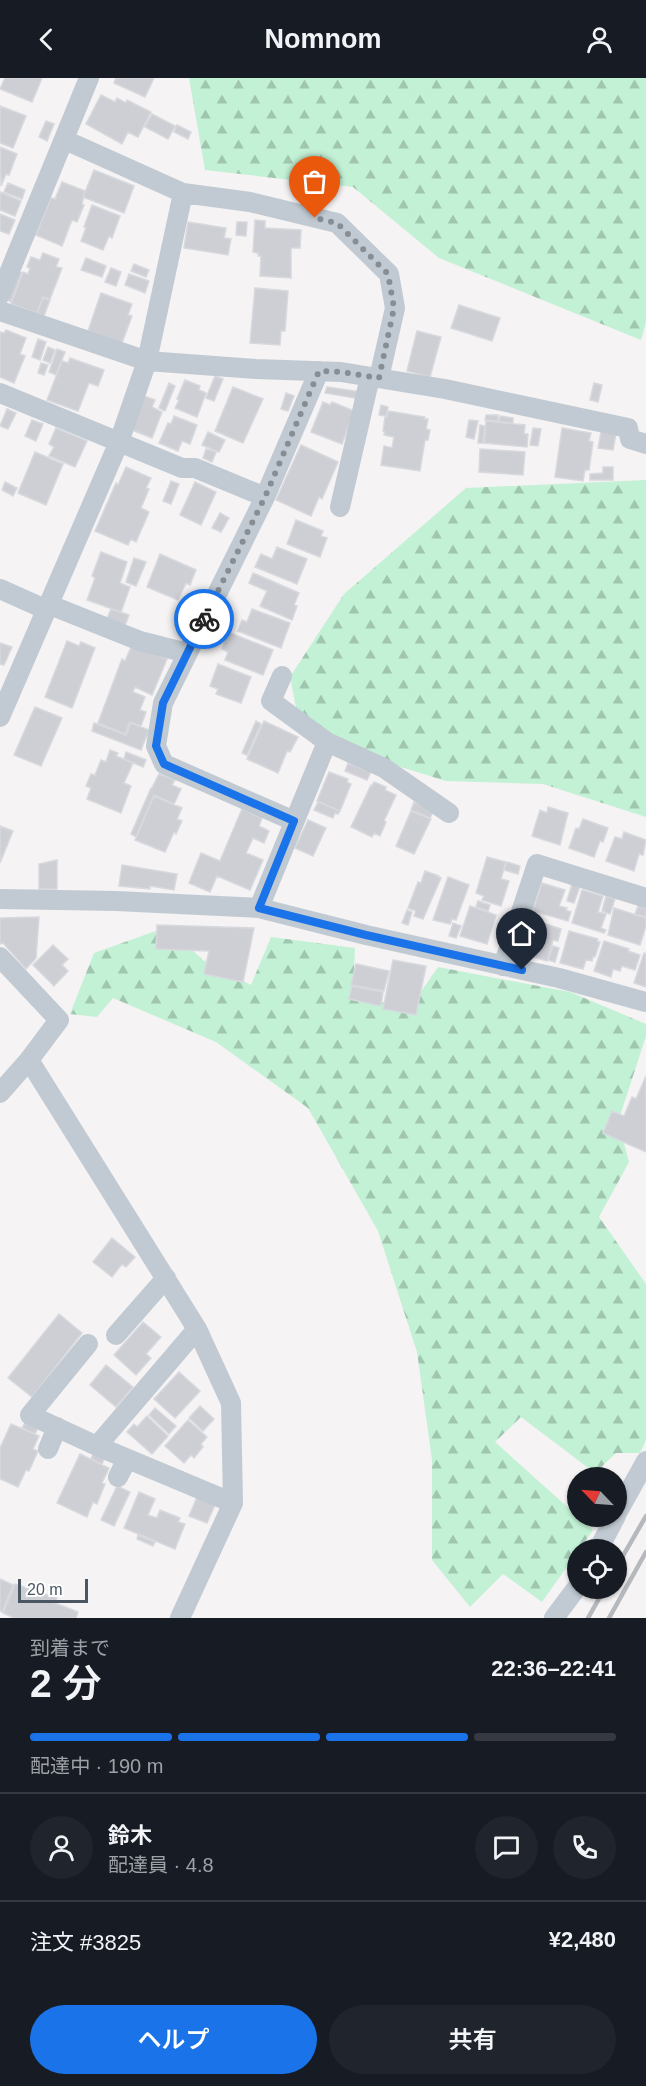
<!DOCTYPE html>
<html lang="ja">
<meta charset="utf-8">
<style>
body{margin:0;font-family:Helvetica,"Noto Sans JP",sans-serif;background:#20242c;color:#f1f3f6;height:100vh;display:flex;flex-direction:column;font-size:22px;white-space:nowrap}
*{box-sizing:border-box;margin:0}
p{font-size:20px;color:#9ea1a6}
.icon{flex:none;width:33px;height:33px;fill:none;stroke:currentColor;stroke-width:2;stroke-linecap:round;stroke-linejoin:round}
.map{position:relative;height:1540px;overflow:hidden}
.sheet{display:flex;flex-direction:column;background:#171b24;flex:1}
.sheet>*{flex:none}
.needle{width:39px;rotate:295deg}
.buttons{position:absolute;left:567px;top:1389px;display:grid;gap:12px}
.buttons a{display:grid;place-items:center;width:60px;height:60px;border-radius:50%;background:#171b24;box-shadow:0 2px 4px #0004;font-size:30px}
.scale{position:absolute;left:18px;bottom:15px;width:70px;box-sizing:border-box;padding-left:6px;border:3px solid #4a5661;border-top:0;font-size:16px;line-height:21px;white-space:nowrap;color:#4a5661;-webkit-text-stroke:4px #fff;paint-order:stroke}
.pin{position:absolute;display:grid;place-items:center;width:51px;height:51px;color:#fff;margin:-62px -26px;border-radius:50% 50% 50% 0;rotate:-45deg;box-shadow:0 0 6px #0007}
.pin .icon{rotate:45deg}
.courier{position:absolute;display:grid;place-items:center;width:60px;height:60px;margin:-30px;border:4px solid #1a73e8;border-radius:50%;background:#fff;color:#222;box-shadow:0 2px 8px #0007}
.headline em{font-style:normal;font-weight:600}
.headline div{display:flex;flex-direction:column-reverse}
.headline{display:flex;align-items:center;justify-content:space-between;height:102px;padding:0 30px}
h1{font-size:39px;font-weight:600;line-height:45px}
.bar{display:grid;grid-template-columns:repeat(4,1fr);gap:9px 6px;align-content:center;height:72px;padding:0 30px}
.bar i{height:8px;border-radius:4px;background:#363941}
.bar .on{background:#1a73e8}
.bar p{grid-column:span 4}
.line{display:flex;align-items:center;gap:15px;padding:0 30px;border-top:2px solid #363941}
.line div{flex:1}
.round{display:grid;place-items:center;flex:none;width:63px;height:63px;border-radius:32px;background:#20242c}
.button{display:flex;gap:12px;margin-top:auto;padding:12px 30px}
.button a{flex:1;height:69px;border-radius:36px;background:#1a73e8;color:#fff;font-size:24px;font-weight:600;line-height:69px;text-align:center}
.button a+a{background:#20242c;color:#f1f3f6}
header{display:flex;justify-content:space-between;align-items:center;height:78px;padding:0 30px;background:#171b24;font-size:27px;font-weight:600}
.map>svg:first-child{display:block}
.forest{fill:url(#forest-firs)}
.building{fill:#cdcfd5;stroke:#d7d9de;stroke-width:1.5}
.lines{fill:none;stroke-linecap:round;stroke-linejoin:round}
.minor{stroke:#c1cad2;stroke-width:20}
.rail{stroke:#b5b8bd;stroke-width:4.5}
.done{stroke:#868d94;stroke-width:6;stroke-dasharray:0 10.8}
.route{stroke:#1a73e8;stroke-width:8}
</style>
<header><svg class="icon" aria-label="back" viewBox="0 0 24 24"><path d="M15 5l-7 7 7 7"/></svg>Nomnom<svg class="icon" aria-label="person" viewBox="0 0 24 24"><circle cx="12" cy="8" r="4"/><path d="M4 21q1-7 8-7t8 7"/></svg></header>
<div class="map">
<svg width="646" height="1540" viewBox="0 0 646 1540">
<defs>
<pattern id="forest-firs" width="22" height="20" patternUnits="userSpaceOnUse" patternTransform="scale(1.5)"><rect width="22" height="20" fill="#c3f1d5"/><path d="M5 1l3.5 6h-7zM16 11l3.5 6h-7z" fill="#a0c6b0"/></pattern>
</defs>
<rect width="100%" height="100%" fill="#f5f3f3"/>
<!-- forest -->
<path class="forest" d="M189,0H646V244L641,262L439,180L353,109L205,92Z
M646,402V739L543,706L446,703L333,668L297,635L290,599L344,516L466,410Z
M167,849L203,882L251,907L271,859L355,870L353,913L407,934L438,889L570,914L646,946V958L618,1044L629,1084L599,1139L646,1206V1362L640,1375H616L595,1395L521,1339L495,1364L593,1452L542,1524L503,1496L470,1529L432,1482V1382L417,1274L378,1153L308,1030L216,964L113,920L97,939L70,936L94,875Z"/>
<!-- building -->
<path class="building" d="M5,0H42L32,24L0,11Z
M116,0H154L145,19L114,5Z
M101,17L115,24L117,20L126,25L127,22L151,34L138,59L128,54L122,66L86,46Z
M0,28L26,38L13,70L0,65Z
M152,36L175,48L168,61L145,49Z
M46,43L54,46L47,63L39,59Z
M177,47L191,54L188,61L174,54Z
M0,69L17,76L9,97L6,96L1,108Z
M94,92L134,108L124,135L83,119Z
M62,104L85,113L82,126L84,127L77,144L72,142L62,168L36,157L51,120L55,121Z
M8,105L25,112L22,121L4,114Z
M0,114L21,123L15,138L0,132Z
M92,127L120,138L112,160L109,158L103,172L81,163L86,150L84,149Z
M0,136L15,142L9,156L0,153Z
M255,142L265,143V150L301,152L300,170H291V200L260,198L261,178H258V175L253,174Z
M188,144L226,150L224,160L231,161L228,177L184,170Z
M237,144H247L246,158L236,157Z
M43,175L59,181L56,189L62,190L50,221L43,219L37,235L11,226L23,194L28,196L30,190L27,189L31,179L40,182Z
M86,180L106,188L102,199L81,192Z
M134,186L149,192L146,199L131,193Z
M111,190L121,194L116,208L105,204Z
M18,193L22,195L11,224L8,222Z
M129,196L149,203L145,215L125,207Z
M255,210L288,213L285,253H281L280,267L250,265Z
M101,215L132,226L128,237L132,238L122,265L88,253Z
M43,220L50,222L44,238L37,235Z
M459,227L500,240L492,263L451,250Z
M6,252L26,260L20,276L25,278L14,305L0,299V254L4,255Z
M417,253L441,259L430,299L407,293Z
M38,261L46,264L40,282L32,279Z
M48,269L55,272L50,285L43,282Z
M57,271L65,274L56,297L49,294Z
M70,280L104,292L98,308L89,305L78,333L47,322L62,283L68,285Z
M41,285L48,287L44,297L38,295Z
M215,298L223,301L214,323L206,320Z
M185,302L200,308L199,312L206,315L197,339L175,330L179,322L177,321Z
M169,305L175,308L165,333L159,330Z
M594,305L602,307L598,324L590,322Z
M233,309L263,321L243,365L215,353Z
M327,309L361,314L360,321L325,315Z
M286,315L294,318L288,333L281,331Z
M144,318L155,322L152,329L162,334L152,360L132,352Z
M323,324L330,327L332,324L354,333L342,366L311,354Z
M381,327L388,329L386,338L379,337Z
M7,331L16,335L8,351L0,348Z
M388,333L425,339L424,341H428L426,351L430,352L428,362H425L420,393L381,387L384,368L392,370L394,359L384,357L385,354L383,353L385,339H387Z
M486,337H498V343L485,342Z
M174,338L197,347L190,366L182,363L178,373L159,365L168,345L171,346Z
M500,338L513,340V345L499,344Z
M32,342L43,346L36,363L25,358Z
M469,342L478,343L474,361L466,359Z
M486,343L525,347L524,356H528L527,369L484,365Z
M480,347L485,348L483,365H478Z
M56,350L87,363L75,389L49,378L54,369L49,366Z
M533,350L541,351L538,368L530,367Z
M562,350L591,355L589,363L593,364L589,392H585L583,403L555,399Z
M208,354L225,362L219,374L202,367Z
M601,354L616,356L613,372L598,370Z
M301,367L338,384L322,421L319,419L311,438L276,422Z
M206,371L216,374L212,384L203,380Z
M480,371L525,374L523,397L479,394Z
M35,374L63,386L46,427L18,415Z
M126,389L151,400L146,410L149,411L141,430L149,434L136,464L131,461L128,467L95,453L116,405L118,407Z
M603,389H613V402H590V396L603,395Z
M171,403L179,406L171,426L163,423Z
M5,404L17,410L13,418L2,412Z
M195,404L216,414L201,447L180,437Z
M220,435L229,440L221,454L212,450Z
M296,442L323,453L321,458L327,460L320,479L287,466Z
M277,469L307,481L297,506L255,489L261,476L272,481Z
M101,474L127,484L120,505L130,509L121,534L87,522L95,500L92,498Z
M160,476L196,492L190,507L186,505L178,522L147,509Z
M134,480L146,484L136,508L126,504Z
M253,495L299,515L294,527L297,528L292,542L260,528L267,513L249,505Z
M111,531L129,537L124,550L106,543Z
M252,531L290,545L281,570L238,553L242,542L247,544Z
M228,554L273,572L263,597L225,582L228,574L222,571Z
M67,563L79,568L81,564L95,570L72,630L45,619Z
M0,565L12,569L4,587L0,586Z
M132,567L167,581L152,617L135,609L133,614L145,619L140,632L146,634L141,648L130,644L125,656L98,645L122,581L125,583Z
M218,586L251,599L241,625L216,616L218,611L210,608Z
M35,629L62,640L41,688L14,677Z
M256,643L261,646L247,677L242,675Z
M264,643L298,659L290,674L287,673L278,695L247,681Z
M94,645L126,657L131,645L149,652L141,672L92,653Z
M110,672L118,675L116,678L133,685L124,705L131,708L121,735L87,721L91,710L86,708L91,696L95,697L101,682L106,684Z
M126,674L146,682L143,689L124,681Z
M348,685L371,694L367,702L345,693Z
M329,694L348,701L347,704L351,706L340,733L317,723Z
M159,696L175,702L172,707L181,711L174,726L154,717L136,759L131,756L151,710H152Z
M374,704L386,709L385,712L396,717L384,743L386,744L380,758L374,755L372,759L351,749L371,707L372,708Z
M154,718L182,730L177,741L182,743L176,756L174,754L165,774L135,762Z
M318,724L340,733L338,736L335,735L333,740L314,732Z
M414,724L434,732L430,740L411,732Z
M548,729L568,735L560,767L532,758L540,732L547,735Z
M242,731L262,740L259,748L269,753L264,765L253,760L246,775L263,782L250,812L217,798L210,814L189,805L201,775L220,783Z
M411,733L431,741L414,776L396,768Z
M583,741L608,750L603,764L600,763L594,779L569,770L576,750L579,751Z
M308,742L326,750L313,778L295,770Z
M0,748L13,753L0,785Z
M624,754L646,762L643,777L639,776L634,793L606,783L615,759L622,761Z
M487,779L506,784L501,801L509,803L501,828L482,822L484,818L476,815Z
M57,782V811H39V786Z
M507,784L520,788L518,796L504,792Z
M122,787L177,796L174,812L150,808V811L119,808Z
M425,793L439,798L438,799L441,800L423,841L414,838L416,833L408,830L418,804L421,805Z
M448,799L469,807L456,842L452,841L450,846L433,842Z
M542,805L565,812L559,828L567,830L566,832L571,834L568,843L533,833Z
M572,806L580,808L574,825L567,823Z
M582,812L603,818L598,834L606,836L601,850L606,852L604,855L572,845Z
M606,818L615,821L610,836L602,833Z
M478,823L490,827L488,833L476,829Z
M470,828L496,837L487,866L460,858Z
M638,828L646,830V839L635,836Z
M614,830L646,840V848L640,867L608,857Z
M407,832L412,834L408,847L402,845Z
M39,839L36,880L26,891L3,865L0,866V840Z
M528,840L561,851L558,863L553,862L547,883L530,878L521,865Z
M453,845L461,848L456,860L449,858Z
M157,847L254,850L243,904L204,896L209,873L156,871Z
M569,853L598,861L597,863L600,864L595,879H593L592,883L586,882L583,891L560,885Z
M604,863L629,871L628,873L640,877L635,892L622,888L620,893L613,891L611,899L594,893Z
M53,867L68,881L62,887L68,893L54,908L33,887Z
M553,868L559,870L555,884L548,882Z
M644,875L646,876V909L634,905Z
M393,882L426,888L416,937L383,931Z
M356,886L389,893L384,913L351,907Z
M352,908L383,914L381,928L349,921Z
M646,998V1074L603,1055L612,1033L624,1038L632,1019L636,1021Z
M112,1160L135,1179L126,1189L122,1186L112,1199L93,1184Z
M59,1236L82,1255L32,1319L8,1300Z
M143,1244L161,1259L146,1276L151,1280L136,1297L114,1277Z
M106,1287L133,1309L116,1329L90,1307Z
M179,1294L200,1313L175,1340L154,1321Z
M200,1328L214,1341L203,1353L189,1340Z
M155,1330L176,1348L169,1356L149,1337Z
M147,1338L168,1358L152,1376L127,1354L134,1346L137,1349Z
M188,1342L207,1359L201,1366L203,1369L194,1380L191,1377L184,1385L165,1368Z
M25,1345L38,1350L35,1356L22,1350Z
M11,1346L39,1358L33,1371L38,1373L29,1393L26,1392L18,1409L0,1401V1370Z
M94,1374L105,1379L102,1386L91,1381Z
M80,1376L109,1390L102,1405L105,1406L97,1426L93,1424L87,1439L57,1425Z
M117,1408L130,1414L114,1448L101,1442Z
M139,1414L155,1421L148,1437L157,1440L160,1432L180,1440L178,1444L185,1446L175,1471L124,1450Z
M197,1419L215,1427L207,1445L189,1438Z
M138,1457L155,1464L153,1468L137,1461Z
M0,1501L13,1507L2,1534L0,1533Z
M15,1506L57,1520L55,1525L78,1534L76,1540H14L3,1535Z"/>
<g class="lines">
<!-- minor -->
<path class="minor" d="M183,115L250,124L337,145L389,196L395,230L379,300
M0,217L89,0
M0,233L147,283L256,291L341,294L445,311L628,350L630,361L646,366
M0,315L182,390H195L265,419
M340,429L370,299
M0,511L47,532
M50,527L140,563L187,575
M282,598L271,623L327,664L384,690L449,735
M0,639L119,364L147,283L183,115L65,62
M294,743L164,686L156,668L163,625L265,419L319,293
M0,821L116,823L259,830L366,857L559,900L646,924
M259,830L327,664
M0,879L59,942L29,982L0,1015
M503,888L537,786L646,820
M29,982L197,1251L231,1325L233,1425L180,1540
M116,1257L166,1200
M88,1266L30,1337L97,1368L233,1425
M97,1368L197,1251
M48,1371L57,1349
M118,1399L127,1381
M616,1437L646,1383
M598,1472L616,1438
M554,1540L578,1508"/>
<!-- rail -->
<path class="rail" d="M616,1490L646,1438
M588,1540L605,1510
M609,1540L646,1474"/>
</g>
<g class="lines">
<!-- done -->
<path class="done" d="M204,541L265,419L319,293L341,294L379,300L394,230L388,196L337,145L315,140"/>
<!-- route -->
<path class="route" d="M204,541L163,625L156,668L164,686L294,743L259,830L366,857L522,892"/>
</g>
</svg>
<div class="buttons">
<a><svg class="needle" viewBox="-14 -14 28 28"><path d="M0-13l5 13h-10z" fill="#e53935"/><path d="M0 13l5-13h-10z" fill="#9ea1a6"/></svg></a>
<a><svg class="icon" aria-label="locate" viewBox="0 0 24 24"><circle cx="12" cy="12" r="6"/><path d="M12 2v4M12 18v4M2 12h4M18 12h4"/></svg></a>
</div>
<div class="scale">20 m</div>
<div class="pin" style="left:315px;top:140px;background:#ea580c"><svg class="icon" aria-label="bag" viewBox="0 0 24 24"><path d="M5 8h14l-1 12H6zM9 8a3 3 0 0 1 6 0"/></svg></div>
<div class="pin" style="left:522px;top:892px;background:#1f2937"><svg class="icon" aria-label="home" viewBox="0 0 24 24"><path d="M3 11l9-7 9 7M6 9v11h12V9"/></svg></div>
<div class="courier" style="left:204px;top:541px"><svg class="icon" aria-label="bike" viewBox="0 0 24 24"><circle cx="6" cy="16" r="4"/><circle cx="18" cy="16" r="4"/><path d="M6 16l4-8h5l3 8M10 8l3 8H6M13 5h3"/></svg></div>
</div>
<section class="sheet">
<div class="headline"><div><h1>2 分</h1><p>到着まで</p></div><em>22:36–22:41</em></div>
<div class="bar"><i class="on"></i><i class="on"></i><i class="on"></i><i></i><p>配達中 · 190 m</p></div>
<div class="line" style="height:108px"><a class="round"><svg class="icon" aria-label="person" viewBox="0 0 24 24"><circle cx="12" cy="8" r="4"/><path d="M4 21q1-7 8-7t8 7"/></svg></a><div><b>鈴木</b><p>配達員 · 4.8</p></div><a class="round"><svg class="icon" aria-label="chat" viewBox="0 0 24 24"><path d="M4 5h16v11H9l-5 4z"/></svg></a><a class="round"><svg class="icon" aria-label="phone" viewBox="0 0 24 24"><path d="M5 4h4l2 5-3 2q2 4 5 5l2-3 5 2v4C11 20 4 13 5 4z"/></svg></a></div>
<div class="line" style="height:78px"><div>注文 #3825</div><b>¥2,480</b></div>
<div class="button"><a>ヘルプ</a><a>共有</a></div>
</section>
